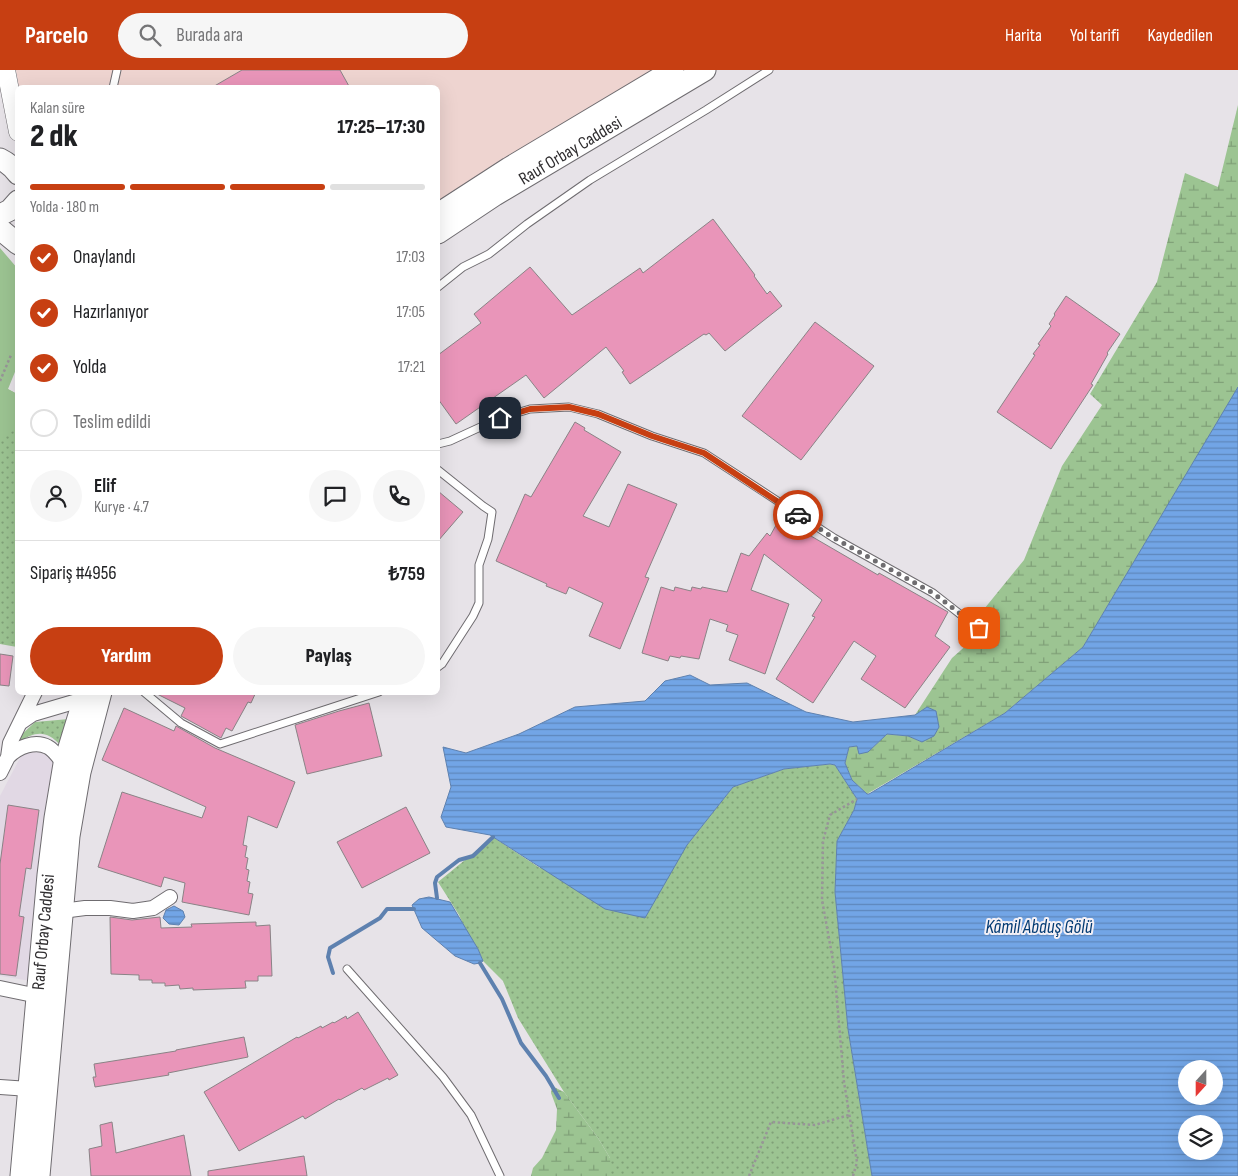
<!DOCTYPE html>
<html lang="tr">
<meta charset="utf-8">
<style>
body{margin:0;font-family:"Sofia Sans Condensed",sans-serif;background:#f6f6f6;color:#202124;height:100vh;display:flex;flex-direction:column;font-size:19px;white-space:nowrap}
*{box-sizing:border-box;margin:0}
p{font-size:16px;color:#757577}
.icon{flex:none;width:28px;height:28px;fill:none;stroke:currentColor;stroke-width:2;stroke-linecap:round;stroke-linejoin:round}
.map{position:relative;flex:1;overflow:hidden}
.drawer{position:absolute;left:15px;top:15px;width:425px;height:610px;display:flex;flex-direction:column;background:#fff;border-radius:8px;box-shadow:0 5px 20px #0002}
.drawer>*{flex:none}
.needle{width:32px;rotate:201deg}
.controls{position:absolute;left:1178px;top:990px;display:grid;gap:10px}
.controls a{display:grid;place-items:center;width:45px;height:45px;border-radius:50%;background:#fff;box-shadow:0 5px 20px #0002;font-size:25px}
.pin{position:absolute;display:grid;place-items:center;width:42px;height:42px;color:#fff;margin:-21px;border-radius:10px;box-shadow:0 2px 8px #0006}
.courier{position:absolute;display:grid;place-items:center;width:50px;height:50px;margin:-25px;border:4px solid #c73f12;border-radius:50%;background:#fff;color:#222;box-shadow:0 1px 6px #0007}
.overview em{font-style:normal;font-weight:800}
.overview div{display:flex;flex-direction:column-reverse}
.overview{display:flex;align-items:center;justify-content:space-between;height:85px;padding:0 15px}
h1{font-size:32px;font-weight:800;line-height:38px}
.bar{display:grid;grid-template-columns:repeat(4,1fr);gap:8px 5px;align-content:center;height:60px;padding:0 15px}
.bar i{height:6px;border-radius:4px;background:#e0e0e0}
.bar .selected{background:#c73f12}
.bar p{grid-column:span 4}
.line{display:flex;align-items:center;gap:12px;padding:0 15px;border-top:1px solid #e0e0e0}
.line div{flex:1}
.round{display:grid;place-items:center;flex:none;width:52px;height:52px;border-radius:26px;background:#f6f6f6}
ol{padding:0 15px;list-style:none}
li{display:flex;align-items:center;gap:15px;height:55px}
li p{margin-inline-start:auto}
li .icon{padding:5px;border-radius:50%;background:#c73f12;color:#fff;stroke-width:4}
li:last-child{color:#757577}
li i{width:28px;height:28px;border:2px solid #e0e0e0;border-radius:50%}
.cta{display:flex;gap:10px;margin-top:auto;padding:10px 15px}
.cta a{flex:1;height:58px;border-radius:30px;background:#c73f12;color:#fff;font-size:20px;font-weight:800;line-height:58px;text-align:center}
.cta a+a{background:#f6f6f6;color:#202124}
header{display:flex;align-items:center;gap:30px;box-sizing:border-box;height:70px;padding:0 25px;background:#c73f12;color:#fff}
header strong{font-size:24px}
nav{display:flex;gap:28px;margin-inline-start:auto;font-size:18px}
.search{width:350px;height:45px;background:#f6f6f6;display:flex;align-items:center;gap:12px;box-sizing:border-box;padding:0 18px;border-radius:28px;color:#757577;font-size:19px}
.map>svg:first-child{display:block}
.built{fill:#e1d8e4}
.industrial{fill:#eed4d0}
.grass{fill:url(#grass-dots)}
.wetland{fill:url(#wetland-marsh)}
.garden{fill:#9cc492}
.water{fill:url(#water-rules);stroke:#5e81af;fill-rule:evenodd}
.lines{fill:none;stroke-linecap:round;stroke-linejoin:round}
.stream{stroke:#5e81af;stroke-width:4}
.building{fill:#e995b9;stroke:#8a8386}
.service-casing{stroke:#6f6c70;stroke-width:9}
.minor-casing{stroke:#6f6c70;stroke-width:16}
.tertiary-casing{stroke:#6f6c70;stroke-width:19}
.primary-casing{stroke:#6f6c70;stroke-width:23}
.path{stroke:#989598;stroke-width:2.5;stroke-dasharray:2.5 2.5;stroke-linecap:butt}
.service{stroke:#fff;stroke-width:7}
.minor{stroke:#fff;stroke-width:14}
.tertiary{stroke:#fff;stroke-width:18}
.primary{stroke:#fff;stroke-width:21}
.done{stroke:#6f6d70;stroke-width:5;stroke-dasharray:0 9}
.route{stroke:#c73f12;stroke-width:6}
.labels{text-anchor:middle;stroke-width:4;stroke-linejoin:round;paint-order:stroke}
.street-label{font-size:18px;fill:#2f2d2f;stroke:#f4f0f5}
.water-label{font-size:19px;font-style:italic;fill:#023a73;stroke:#f4f0f5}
</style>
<header>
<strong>Parcelo</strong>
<div class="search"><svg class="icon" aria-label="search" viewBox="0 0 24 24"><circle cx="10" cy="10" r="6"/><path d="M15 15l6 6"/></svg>Burada ara</div>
<nav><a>Harita</a><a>Yol tarifi</a><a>Kaydedilen</a></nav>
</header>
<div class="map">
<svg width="1238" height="1106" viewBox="0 0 1238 1106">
<defs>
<pattern id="grass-dots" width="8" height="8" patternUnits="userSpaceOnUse" patternTransform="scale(1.25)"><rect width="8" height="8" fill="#9cc492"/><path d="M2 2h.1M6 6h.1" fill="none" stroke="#80a078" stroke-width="1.8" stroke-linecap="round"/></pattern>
<pattern id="wetland-marsh" width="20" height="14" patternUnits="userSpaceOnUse" patternTransform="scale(1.25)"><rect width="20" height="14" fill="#9cc492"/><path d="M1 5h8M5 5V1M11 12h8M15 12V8" fill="none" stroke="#80a078"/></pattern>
<pattern id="water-rules" width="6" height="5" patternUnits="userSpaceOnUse" patternTransform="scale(1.25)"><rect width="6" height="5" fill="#72a5e6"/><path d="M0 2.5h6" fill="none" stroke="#5e87bb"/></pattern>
</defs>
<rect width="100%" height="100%" fill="#e7e3e8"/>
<!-- built -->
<path class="built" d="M30,682L43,683L57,694L31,911L0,906V726L21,686Z"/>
<!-- industrial -->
<path class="industrial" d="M16,0H654L438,132V18H19Z"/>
<!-- grass -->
<path class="grass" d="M0,315L17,324V577L0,574Z
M69,649L60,675C47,660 35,661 19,672L17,669L35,652Z
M830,694L835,695L857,729L854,740L837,771L835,822L848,959L872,1106H610V1088L598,1068L564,1022L518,948L503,911L483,891L478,879L465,859L459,845L438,812L493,767L540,798L687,775L733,717L784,699Z"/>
<!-- wetland -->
<path class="wetland" d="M1238,35V318L1083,577L1005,643L867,724L852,710L845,693L849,677L857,676L868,682L887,664L908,666L922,672L927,638L915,645L952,588L978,565L980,544L1024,490L1062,396L1102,335L1090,324L1157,212L1185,103L1218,117Z
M552,1016L564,1022L598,1068L610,1088L611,1106H531L533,1098L542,1088L556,1060L557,1039L551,1023Z"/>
<!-- garden -->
<path class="garden" d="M0,178L18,199L17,297L8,319L17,324V358L0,370Z"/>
<!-- water -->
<path class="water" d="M1238,317V1106H872L848,959L835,822L837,771L854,740L857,729L835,695L830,694L784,699L733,717L687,775L645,848L605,839L490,765L446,757L441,747L451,717L443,677L466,683L519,664L575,637L645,631L665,611L690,605L710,615L747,613L806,642L853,652L915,645L927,637L936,641L939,657L934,666L922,672L908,666L887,664L868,682L859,684L857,676L849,677L845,693L852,710L867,724H869L1005,643L1083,577ZM1186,999H1214V1026H1186ZM1186,1054H1214V1081H1186Z
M429,827L450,832L478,879L483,891L480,893L474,894L455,886L422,858L412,835L419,829Z
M174,836L183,841L185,847L179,855L169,854L163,848L166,840Z"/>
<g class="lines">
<!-- stream -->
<path class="stream" d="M437,828L435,813L437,807L459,790L473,786L493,767
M480,893L502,929L521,973L546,1006L559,1028
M333,903L328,887L330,878L380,848L387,839H414"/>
</g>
<!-- building -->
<path class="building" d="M242,0H340L350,18H211Z
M713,149L755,205L754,206L767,224L770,221L782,236L725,281L709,263L706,265L704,264L630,314L622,302L624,301L606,277L544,328L526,305L456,354L438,329V285L481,253L474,244L530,197L572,245L640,198L643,203Z
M1066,226L1120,264L1107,283L1108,284L1091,314L1093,315L1051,379L997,342L1035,285L1033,284L1040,275L1038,274L1051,256L1049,254L1055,245L1054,244Z
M815,252L874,296L801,390L742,346Z
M575,352L585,358L584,360L621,382L583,446L609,457L628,414L677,434L645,507L649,508L620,579L589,566L603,533L569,517L566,524L546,516L547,514L496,491L525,424L531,427Z
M438,421L463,442L438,471Z
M780,448L878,505L879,503L948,542L935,566L950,577L905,638L861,609L876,586L854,571L813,633L776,609L815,547L812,546L822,530L764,484L751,520L789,534L765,604L729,590L738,565L726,561L728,555L710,549L699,589L681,586L680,588L670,586L668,591L642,583L661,517L674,521L675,517L691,521L692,517L701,519L702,517L727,522L741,483L749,486L767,463L770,466Z
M0,584L13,586L9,616L0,615Z
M153,622H256L251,633L248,632L232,661L226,658L221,668L181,646L185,638Z
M369,633L382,686L307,704L295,655L339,641Z
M124,638L174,661L176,656L215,678L295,712L277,758L248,746L243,775L247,776L245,787L248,788L246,799L249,800L247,811L250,812L248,823L253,824L249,845L182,832L185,813L164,807L161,817L98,797L122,722L202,748L206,737L102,690Z
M8,735L39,740L31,799L26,798L19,846L24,847L16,906L0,904V794Z
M406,737L430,783L362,818L337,772Z
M110,847L132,850L160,847L161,858L192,857L191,854L256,852V856L270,855L272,906H258V911H245L246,918L193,920V918L180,919L179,915L165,916V913H152V910H139V905L111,904Z
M358,942L398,1005L389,1010L388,1008L364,1020L362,1018L340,1030L339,1029L305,1049L303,1046L239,1081L204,1022L297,967L298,968L321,956L322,958L333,952L334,953L346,946L347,949Z
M244,967L248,987L168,1003L169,1005L95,1017L93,1007H96L94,994L176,981V980Z
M112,1052L116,1083L184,1065L191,1106H91L89,1079L102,1076L100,1055Z
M304,1086L307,1106H208V1101Z"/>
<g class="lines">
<!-- service casing -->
<g class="service-casing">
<path id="service" d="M113,18L117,0
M438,217L463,197L489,184L527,154L590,110L706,40L769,0
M438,374L450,371L500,348L530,339L569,337L598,344L652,366L704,383L834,468L933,523L979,559
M438,400L483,436L492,442L488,469L479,495V533L473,546L442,594L438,597
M144,622L181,653L220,674L379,622
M347,899L443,1007L471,1045L500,1106"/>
</g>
<!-- minor casing -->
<g class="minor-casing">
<path id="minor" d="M20,653L33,644L84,629
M8,687C18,677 35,670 48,677C54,680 60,689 64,694
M0,703L8,687L10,673L35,622
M62,841L85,838H110L133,841L153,838L170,827
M0,918L38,926
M0,1017L29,1019"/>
</g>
<!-- tertiary casing -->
<g class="tertiary-casing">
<path id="tertiary" d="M6,0L18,62"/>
</g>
<!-- primary casing -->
<g class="primary-casing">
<g id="primary">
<path d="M0,89C8,93 13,97 18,104"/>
<path d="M438,144L509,98L673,0"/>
<path d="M0,145L10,140L18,131"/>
<path d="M0,159L18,174"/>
<path id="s1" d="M438,163L495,125L705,0"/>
<path id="s2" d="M21,1106L48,805L55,748L64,694L86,622"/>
<path d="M39,1106L69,766L80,702L101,622"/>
</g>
</g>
<!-- path -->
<path class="path" d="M0,311L11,285
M749,1106L771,1052L815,1055L849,1045
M853,1106L857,1092L844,1012L834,896L822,830L823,771L830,745L857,729"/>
<!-- service -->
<use href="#service" class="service"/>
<!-- minor -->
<use href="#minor" class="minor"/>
<!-- tertiary -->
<use href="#tertiary" class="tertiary"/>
<!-- primary -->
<use href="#primary" class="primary"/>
</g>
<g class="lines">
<!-- done -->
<path class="done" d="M798,445L834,468L933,523L979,558"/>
<!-- route -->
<path class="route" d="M500,348L530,339L569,337L598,344L652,366L704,383L798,445"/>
</g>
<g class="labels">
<!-- street labels -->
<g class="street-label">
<text dy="6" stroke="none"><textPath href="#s1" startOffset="156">Rauf Orbay Caddesi</textPath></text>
<text dy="6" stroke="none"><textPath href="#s2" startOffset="245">Rauf Orbay Caddesi</textPath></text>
</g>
<!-- water labels -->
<g class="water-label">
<text x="1039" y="863">Kâmil Abduş Gölü</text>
</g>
</g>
</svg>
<div class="controls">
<a><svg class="needle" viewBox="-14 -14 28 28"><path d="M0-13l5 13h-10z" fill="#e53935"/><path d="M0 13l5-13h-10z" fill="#757577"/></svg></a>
<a><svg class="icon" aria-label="layers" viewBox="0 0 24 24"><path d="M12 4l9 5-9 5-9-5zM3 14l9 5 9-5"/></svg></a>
</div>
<div class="pin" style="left:979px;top:558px;background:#ea580c"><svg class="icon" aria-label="bag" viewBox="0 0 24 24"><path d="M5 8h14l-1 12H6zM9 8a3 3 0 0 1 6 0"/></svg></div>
<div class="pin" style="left:500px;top:348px;background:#1f2937"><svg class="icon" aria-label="home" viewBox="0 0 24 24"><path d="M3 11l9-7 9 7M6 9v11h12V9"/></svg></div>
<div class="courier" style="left:798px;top:445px"><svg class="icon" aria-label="car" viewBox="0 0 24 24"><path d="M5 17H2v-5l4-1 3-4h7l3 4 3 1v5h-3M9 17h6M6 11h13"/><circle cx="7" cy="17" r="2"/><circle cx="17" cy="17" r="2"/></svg></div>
<section class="drawer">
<div class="overview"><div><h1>2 dk</h1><p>Kalan süre</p></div><em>17:25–17:30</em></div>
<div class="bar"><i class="selected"></i><i class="selected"></i><i class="selected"></i><i></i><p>Yolda · 180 m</p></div>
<ol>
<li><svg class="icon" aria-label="check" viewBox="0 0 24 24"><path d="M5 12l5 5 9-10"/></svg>Onaylandı<p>17:03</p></li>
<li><svg class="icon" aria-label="check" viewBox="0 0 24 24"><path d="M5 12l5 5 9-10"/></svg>Hazırlanıyor<p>17:05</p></li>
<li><svg class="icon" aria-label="check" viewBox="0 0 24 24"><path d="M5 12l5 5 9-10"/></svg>Yolda<p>17:21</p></li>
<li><i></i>Teslim edildi</li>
</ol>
<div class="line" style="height:90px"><a class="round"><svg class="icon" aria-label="person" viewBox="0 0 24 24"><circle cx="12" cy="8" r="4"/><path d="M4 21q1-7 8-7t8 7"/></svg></a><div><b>Elif</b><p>Kurye · 4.7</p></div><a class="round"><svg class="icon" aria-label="chat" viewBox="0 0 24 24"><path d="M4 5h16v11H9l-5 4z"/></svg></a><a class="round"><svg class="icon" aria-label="phone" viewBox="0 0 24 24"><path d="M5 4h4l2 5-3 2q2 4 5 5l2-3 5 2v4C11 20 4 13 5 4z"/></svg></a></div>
<div class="line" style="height:65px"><div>Sipariş #4956</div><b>₺759</b></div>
<div class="cta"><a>Yardım</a><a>Paylaş</a></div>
</section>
</div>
